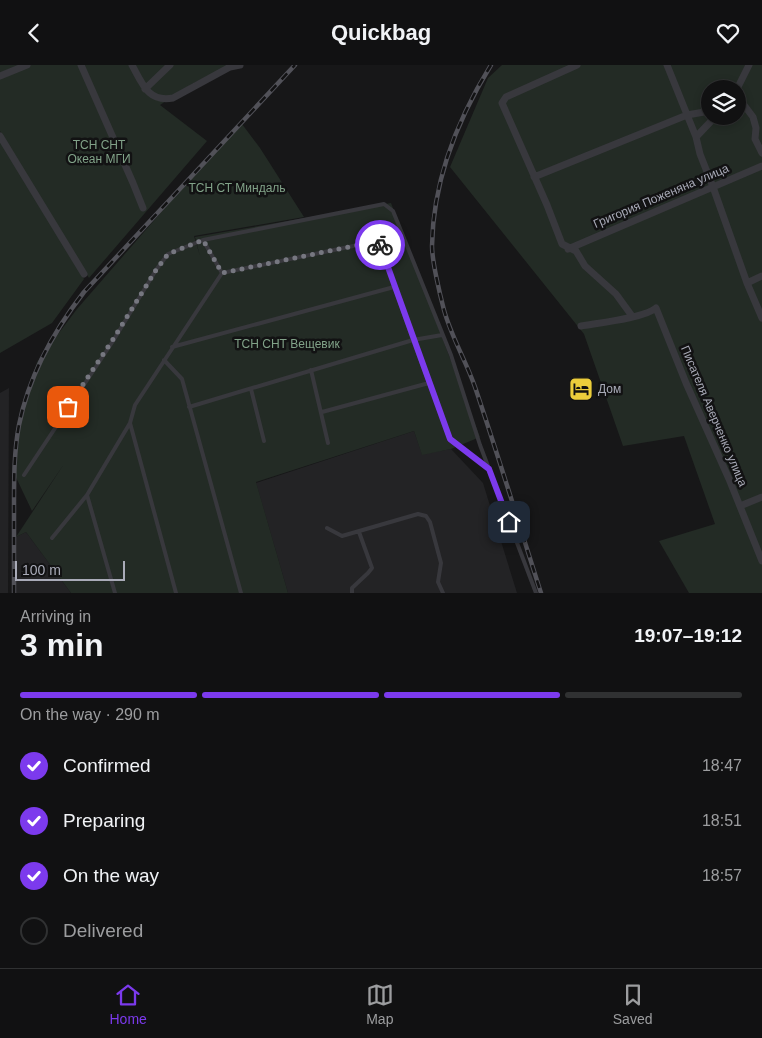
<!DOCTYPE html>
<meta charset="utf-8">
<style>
body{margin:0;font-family:Arial,sans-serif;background:#1e1f20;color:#f1f3f6;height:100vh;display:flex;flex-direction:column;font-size:19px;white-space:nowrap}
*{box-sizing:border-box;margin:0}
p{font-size:16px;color:#9c9d9f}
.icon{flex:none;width:28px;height:28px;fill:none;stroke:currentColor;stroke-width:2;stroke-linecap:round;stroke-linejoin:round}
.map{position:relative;height:528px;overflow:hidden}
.details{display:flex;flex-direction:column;background:#111112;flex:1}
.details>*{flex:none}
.controls{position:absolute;left:701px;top:15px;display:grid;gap:10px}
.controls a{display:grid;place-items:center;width:45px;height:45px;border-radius:50%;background:#111112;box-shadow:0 2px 8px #0003,0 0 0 1px #303132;font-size:25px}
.scale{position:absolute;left:15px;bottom:12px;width:110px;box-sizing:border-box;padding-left:5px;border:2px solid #a9abb8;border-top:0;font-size:14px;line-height:18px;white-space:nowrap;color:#a9abb8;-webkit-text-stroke:4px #121213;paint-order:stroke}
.pin{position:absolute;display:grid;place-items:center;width:42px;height:42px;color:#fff;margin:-21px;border-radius:10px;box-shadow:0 2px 8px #0006}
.courier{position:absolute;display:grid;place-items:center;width:50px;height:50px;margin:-25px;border:4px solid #7c3aed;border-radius:50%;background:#fff;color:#222;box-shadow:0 1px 6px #0007}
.overview em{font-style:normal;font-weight:700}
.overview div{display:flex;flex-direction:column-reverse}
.overview{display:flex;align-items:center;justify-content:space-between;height:85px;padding:0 20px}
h1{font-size:32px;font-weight:700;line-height:38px}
.bar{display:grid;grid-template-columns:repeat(4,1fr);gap:8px 5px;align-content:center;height:60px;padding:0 20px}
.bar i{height:6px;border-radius:4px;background:#303132}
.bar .selected{background:#7c3aed}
.bar p{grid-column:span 4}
ol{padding:0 20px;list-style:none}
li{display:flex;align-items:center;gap:15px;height:55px}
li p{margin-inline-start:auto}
li .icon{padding:5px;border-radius:50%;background:#7c3aed;color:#fff;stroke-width:4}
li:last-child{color:#9c9d9f}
li i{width:28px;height:28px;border:2px solid #303132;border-radius:50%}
header{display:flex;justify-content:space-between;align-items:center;height:65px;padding:0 20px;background:#111112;font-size:22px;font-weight:700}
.tabs{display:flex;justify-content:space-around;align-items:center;height:70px;border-top:1px solid #303132;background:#111112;font-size:14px;color:#9c9d9f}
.tabs a{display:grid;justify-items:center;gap:2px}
.tabs .selected{color:#7c3aed}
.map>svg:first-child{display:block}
.built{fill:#232325}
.green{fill:#232b25;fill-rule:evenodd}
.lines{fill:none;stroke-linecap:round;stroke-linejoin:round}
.service{stroke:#38383d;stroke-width:4}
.minor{stroke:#38383d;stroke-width:7}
.rail-casing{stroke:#515158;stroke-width:4.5}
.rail{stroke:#121213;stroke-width:2.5;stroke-dasharray:8;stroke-linecap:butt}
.done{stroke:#767780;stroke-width:5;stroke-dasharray:0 9}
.route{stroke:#7c3aed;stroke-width:6}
.labels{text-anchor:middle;stroke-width:5;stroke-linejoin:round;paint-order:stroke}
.park-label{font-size:12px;fill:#81a288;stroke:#121213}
.street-label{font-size:12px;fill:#a9abb8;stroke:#121213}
.poi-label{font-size:12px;fill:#a9abb8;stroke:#121213;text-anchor:start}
</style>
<header><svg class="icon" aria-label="back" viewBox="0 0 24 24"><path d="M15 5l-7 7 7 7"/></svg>Quickbag<svg class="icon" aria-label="heart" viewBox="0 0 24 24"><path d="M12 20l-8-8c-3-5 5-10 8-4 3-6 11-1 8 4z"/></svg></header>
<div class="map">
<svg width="762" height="528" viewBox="0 0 762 528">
<rect width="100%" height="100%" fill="#171718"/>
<!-- built -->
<path class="built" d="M9,323L8,528H0V328Z
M414,366L422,389L451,384L483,418L517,528H288L256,418Z
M26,467L71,528H16V472Z"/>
<!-- green -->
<path class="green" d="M0,0H229L192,19L160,40L207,76L89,213L0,66Z
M502,0H762V528H689L659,476L715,459L684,371L623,381L584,269L450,102L488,13ZM710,24H738V51H710Z
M242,59L260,83L304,152L194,171L200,191L195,172L391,138L480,372L451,384L422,390L414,366L256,417L288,528H71L26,467L16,472L64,399L32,446L12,404L20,354L37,297L77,244L184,121Z
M0,75L84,214L52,258L0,288Z"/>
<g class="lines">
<!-- service -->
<path class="service" d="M442,270L413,275L450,374L489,404
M172,282L394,222
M164,295L182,314L241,528
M311,305L328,378
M251,324L264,376
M189,342L413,275L380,180L368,178L222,208
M322,347L429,318
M130,358L176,528
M24,410L113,276L156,205L168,189L203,175L384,139L393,146L451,290L480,380L536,528
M87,430L115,528
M327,463L342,471L418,449L426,451L430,457L441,498L438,517L443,528
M52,473L87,430L130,358L135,340L222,208L203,175
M352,528V523L368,508L372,503L359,467"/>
<!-- minor -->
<path class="minor" d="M81,0L133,118L143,143
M132,0C142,18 148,38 173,33L230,2L240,0
M577,0L506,32L502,38L547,140L562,179L576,186L585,201L616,229L632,251
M667,0L696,72
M0,11L27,0
M145,24L170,0
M737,24L749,0
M738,32L753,52L756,63L755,74L762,88
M716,51L696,72L700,89L713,122L747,218L762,253
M0,71L84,209
M534,112L687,50L710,46
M568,184L762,101
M747,218L762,211
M581,261C598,258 645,253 656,243L686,318L729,414L762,496
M740,441L762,432"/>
<!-- rail casing -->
<g class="rail-casing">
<path id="rail" d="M491,0C457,55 433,116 432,181C432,196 440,230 444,245C451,271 466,296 475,322C498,390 519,459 541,528
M14,528C14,499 14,469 14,440C14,414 14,386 19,360C29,310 53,267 84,227L295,0"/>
</g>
<!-- rail -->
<use href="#rail" class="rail"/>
</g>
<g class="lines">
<!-- done -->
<path class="done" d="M68,342L112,276L156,205L168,189L203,175L222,208L368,178L380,180"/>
<!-- route -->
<path class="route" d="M380,180L450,374L489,404L509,457"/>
</g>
<!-- icons -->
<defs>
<g id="hotel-square" transform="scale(1.25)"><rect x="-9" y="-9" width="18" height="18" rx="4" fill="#eccd3b" stroke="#121213"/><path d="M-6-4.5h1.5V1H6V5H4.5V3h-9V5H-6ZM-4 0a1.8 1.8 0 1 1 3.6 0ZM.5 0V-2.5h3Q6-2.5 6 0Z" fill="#111"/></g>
</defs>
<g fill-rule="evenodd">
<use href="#hotel-square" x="581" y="324"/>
</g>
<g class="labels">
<!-- park labels -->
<g class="park-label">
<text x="99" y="84">ТСН СНТ<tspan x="99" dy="14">Океан МГИ</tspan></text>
<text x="237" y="127">ТСН СТ Миндаль</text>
<text x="287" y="283">ТСН СНТ Вещевик</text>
</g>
<!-- street labels -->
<g class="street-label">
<text transform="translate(661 131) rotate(-23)" y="4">Григория Поженяна улица</text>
<text transform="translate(714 351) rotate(67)" y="4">Писателя Аверченко улица</text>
</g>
<!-- poi labels -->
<g class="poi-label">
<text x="598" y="328">Дом</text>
</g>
</g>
</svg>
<div class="controls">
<a><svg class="icon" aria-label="layers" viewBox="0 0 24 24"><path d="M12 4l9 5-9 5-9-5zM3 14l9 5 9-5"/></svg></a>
</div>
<div class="scale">100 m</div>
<div class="pin" style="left:68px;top:342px;background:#ea580c"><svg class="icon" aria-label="bag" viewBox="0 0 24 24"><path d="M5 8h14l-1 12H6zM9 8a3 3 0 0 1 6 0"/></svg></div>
<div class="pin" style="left:509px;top:457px;background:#1f2937"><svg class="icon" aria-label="home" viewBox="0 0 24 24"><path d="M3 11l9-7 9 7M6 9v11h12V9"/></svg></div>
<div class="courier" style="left:380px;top:180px"><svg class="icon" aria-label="bike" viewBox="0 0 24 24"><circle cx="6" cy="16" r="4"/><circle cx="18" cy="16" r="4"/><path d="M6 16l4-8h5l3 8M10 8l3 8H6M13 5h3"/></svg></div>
</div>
<section class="details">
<div class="overview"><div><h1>3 min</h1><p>Arriving in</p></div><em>19:07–19:12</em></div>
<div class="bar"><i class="selected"></i><i class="selected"></i><i class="selected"></i><i></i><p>On the way · 290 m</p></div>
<ol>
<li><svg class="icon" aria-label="check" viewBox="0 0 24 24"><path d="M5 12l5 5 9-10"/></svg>Confirmed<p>18:47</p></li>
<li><svg class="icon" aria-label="check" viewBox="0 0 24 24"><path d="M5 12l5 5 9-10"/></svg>Preparing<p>18:51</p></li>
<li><svg class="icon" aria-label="check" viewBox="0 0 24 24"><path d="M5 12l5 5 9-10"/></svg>On the way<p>18:57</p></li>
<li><i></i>Delivered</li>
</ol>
</section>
<nav class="tabs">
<a class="selected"><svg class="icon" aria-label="home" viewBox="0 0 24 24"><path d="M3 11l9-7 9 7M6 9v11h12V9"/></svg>Home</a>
<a><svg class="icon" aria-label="map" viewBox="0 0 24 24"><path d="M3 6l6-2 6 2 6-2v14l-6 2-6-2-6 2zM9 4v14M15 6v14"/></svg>Map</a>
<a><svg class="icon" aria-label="saved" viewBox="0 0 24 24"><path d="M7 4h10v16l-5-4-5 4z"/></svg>Saved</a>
</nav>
